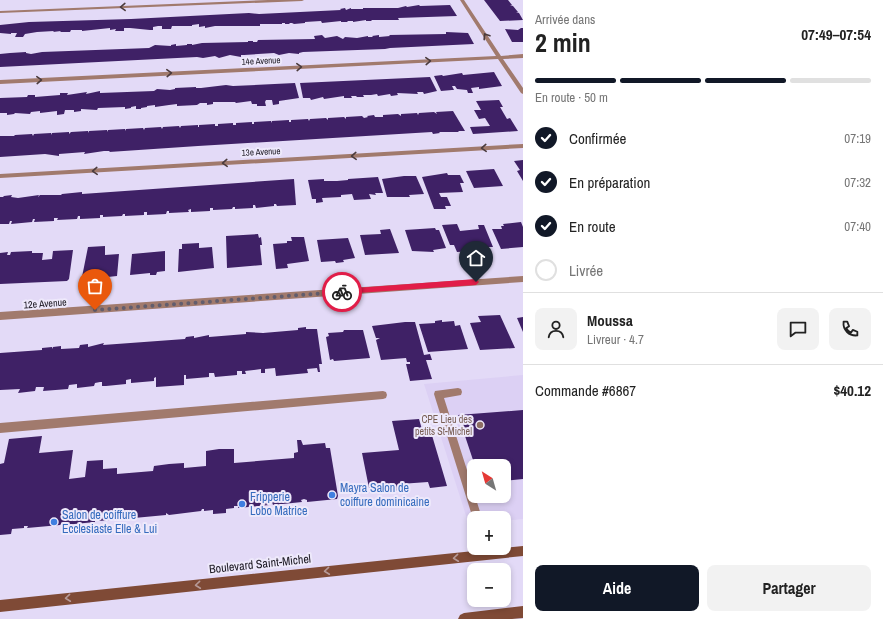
<!DOCTYPE html>
<html lang="fr">
<meta charset="utf-8">
<style>
body{margin:0;font-family:"Archivo Narrow",sans-serif;background:#f2f2f2;color:#222;height:100vh;display:flex;flex-direction:column;font-size:15px;white-space:nowrap}
*{box-sizing:border-box;margin:0}
p{font-size:13px;color:#767676}
.icon{flex:none;width:22px;height:22px;fill:none;stroke:currentColor;stroke-width:2;stroke-linecap:round;stroke-linejoin:round}
.map{position:relative;flex:1;overflow:hidden}
.side{display:flex;flex-direction:column;background:#fff;width:360px}
.side>*{flex:none}
.needle{width:26px;rotate:323deg}
.buttons{position:absolute;left:467px;top:459px;display:grid;gap:8px}
.buttons a{display:grid;place-items:center;width:44px;height:44px;border-radius:8px;background:#fff;box-shadow:0 2px 6px #0003;font-size:20px}
.pin{position:absolute;display:grid;place-items:center;width:34px;height:34px;color:#fff;margin:-41px -17px;border-radius:50% 50% 50% 0;rotate:-45deg;box-shadow:0 0 4px #0007}
.pin .icon{rotate:45deg}
.courier{position:absolute;display:grid;place-items:center;width:40px;height:40px;margin:-20px;border:3px solid #e11d48;border-radius:50%;background:#fff;color:#222;box-shadow:0 1px 5px #0007}
.summary em{font-style:normal;font-weight:800}
.summary div{display:flex;flex-direction:column-reverse}
.summary{display:flex;align-items:center;justify-content:space-between;height:68px;padding:0 12px}
h1{font-size:26px;font-weight:800;line-height:30px}
.bar{display:grid;grid-template-columns:repeat(4,1fr);gap:6px 4px;align-content:center;height:48px;padding:0 12px}
.bar i{height:5px;border-radius:3px;background:#e0e0e0}
.bar .selected{background:#111827}
.bar p{grid-column:span 4}
.line{display:flex;align-items:center;gap:10px;padding:0 12px;border-top:1px solid #e0e0e0}
.line div{flex:1}
.round{display:grid;place-items:center;flex:none;width:42px;height:42px;border-radius:8px;background:#f2f2f2}
ol{padding:0 12px;list-style:none}
li{display:flex;align-items:center;gap:12px;height:44px}
li p{margin-inline-start:auto}
li .icon{padding:4px;border-radius:50%;background:#111827;color:#fff;stroke-width:4}
li:last-child{color:#767676}
li i{width:22px;height:22px;border:2px solid #e0e0e0;border-radius:50%}
.action{display:flex;gap:8px;margin-top:auto;padding:8px 12px}
.action a{flex:1;height:46px;border-radius:8px;background:#111827;color:#fff;font-size:16px;font-weight:800;line-height:46px;text-align:center}
.action a+a{background:#f2f2f2;color:#222}
main{display:flex;flex:1;min-height:0}
.map>svg:first-child{display:block}
.built{fill:#dcd0f4;fill-rule:evenodd}
.building{fill:#3f2166}
.lines{fill:none;stroke-linecap:round;stroke-linejoin:round}
.lane{fill:#a17a6d;fill-rule:evenodd}
.street{fill:#a17a6d;fill-rule:evenodd}
.secondary{fill:#7f4a36;fill-rule:evenodd}
.oneway{stroke:#4b3b3d}
.oneway2{stroke:#b69a98}
.route{fill:#e11d48}
.done{stroke:#625d6d;stroke-width:4;stroke-dasharray:0 7.2}
.education-dot{fill:#8d6e63;stroke:#eee9fb;stroke-width:1.5}
.shop-dot{fill:#3f7fe0;stroke:#eee9fb;stroke-width:1.5}
.labels{text-anchor:middle;stroke-width:4;stroke-linejoin:round;paint-order:stroke}
.far-street-label{font-size:9px;fill:#1c1923;stroke:#eee9fb}
.street-label{font-size:10px;fill:#1c1923;stroke:#eee9fb}
.education-label{font-size:10px;fill:#785e54;stroke:#eee9fb;text-anchor:end}
.near-shop-label{font-size:12px;fill:#366cbe;stroke:#eee9fb;text-anchor:start}
.near-street-label{font-size:12px;fill:#1c1923;stroke:#eee9fb}
</style>
<main>
<div class="map">
<svg width="523" height="619" viewBox="0 0 523 619">
<rect width="100%" height="100%" fill="#e3daf7"/>
<!-- built -->
<path class="built" d="M523,375V519L504,521V518H474V524L469,525L424,384ZM474,466H504V496H474Z"/>
<!-- building -->
<path class="building" d="M484,0H508L512,5H510L513,6L518,12H516L519,13L523,20L500,21Z
M419,5L420,6L450,5L457,16L398,18L399,20H371L372,21H366V20L353,22V21H347L348,22H341V21L322,23L321,21L305,22V23L294,24L292,23H289L290,24H285V23H282V24H260V26H215L205,28V26L199,27V24L192,25V26H172L171,29H162V26H158L153,27V30H150L130,28H124V31H115L116,29L110,30V28L82,31V30H71L70,32H60L61,31L53,32L54,31L37,32L25,34L23,37H15L17,33H11V34L0,33V25L29,22L131,19L249,13L259,14L341,10L340,9L345,8L346,10L351,8V9H363V8H398L406,6L407,7Z
M521,28H523V42H512L505,29L518,30Z
M446,32L468,33L474,44L390,48L385,49L303,52L299,53V54L289,53L279,55L274,53L244,55H241V57L230,55L219,58L215,56L203,58L197,57L0,67V54L10,53L26,52V53L31,54L42,52L149,48L155,45L171,46V45L176,44V46L187,45V44H192V45L202,43L248,42V41H253V42H257L258,40L315,39L314,36L322,35L325,38L337,36L343,39L345,37L357,38L368,36V37H373L372,36L379,35V37L390,36L389,35L446,34Z
M494,72L502,86L479,89V87L471,88L473,93H468L467,90L457,89L455,86H452L454,90H452L441,91L434,76L442,75L443,76L462,73L463,75Z
M430,77L437,91L424,94L423,92H417L418,94L397,93L398,95L391,96L390,94L378,96L377,94L371,95H363L364,97H357L356,96H351L352,98H344V96L324,99L323,97L311,100L310,98H303L300,83Z
M295,83L299,98L279,101V104L273,105L272,100H266L265,102L266,106H257V104H252L251,101L236,103L235,102H213V104L207,105V103H200L197,105L177,106V104L169,105L155,107V105L147,106V107L141,108V109H136V106L131,107V108L125,109V107L98,108L97,110L81,109V111L74,112V110H65L64,114L57,115V111L40,113V111L31,112L30,114L15,113L14,114L7,115V113H0V98L27,97L28,95H35V97L60,95V93H68L67,95L87,92L86,94L100,91V93L154,91L157,89L170,90L175,89V88L196,87V88H201L226,85L233,86Z
M499,100L503,107H500L507,119L510,118L518,131L473,134L470,127L490,126L485,118L479,119L474,110H481L476,101Z
M453,111L465,131H458L459,132H439L440,133L433,134L432,132L198,146L109,152L110,151H104L84,154L85,152L59,154V156L45,154L0,157V136H14L13,137L15,135L32,134L33,136L34,134L51,133L52,135V133L69,132V134L71,132L88,131V133L89,131L107,130V132L108,130L125,129V131L126,129L143,128L144,130L145,128L161,127L162,129L163,127L179,126L180,128L181,126L198,125V127H199V125L215,124V126H218V124L233,123V125H236V123L252,122V124H254V122L271,121L272,123V121L289,120V122H291V120L308,119L309,121L310,119L326,118L328,120V118L344,117L346,119V117L362,116L364,118L368,117L367,116L374,115L375,117H383V115L398,114L401,116V114L417,113L418,115L419,113L434,112L437,114L436,112Z
M523,160V181L517,171L520,170L514,161Z
M494,169L503,186L474,188L466,171Z
M447,173L448,175H460L464,183H460L463,192L439,193L441,197H447L451,206H445L446,209H434L422,177Z
M404,176H416L424,194L409,195L410,197H387L382,179Z
M378,177L383,193H375L376,195L369,194L371,199L354,200L352,194L341,195V197L322,198L323,202L316,203V199H312L308,180L324,179V181H337L348,180V179Z
M294,179L296,205L277,206L276,204H274V206L256,208L255,205H253V208L235,209V207H233L232,209L213,210V208H210V211L191,212V209L188,210L189,212L169,213V211H167L166,214L147,215V212H144V215L125,216V214H123L122,216L103,217V215H100V218L80,219V216H78L77,219L57,220L58,218H54V221L34,222L35,219H33L32,222L11,224L12,221H10L9,224H0V197H3L4,196L12,195L11,197L18,198L39,195L38,197L40,195H61L62,194L82,192V194Z
M521,222L523,227V247L501,249L492,229H502L501,226H504L503,224Z
M457,224L460,231L479,229L478,225H484L493,247H487L488,250L457,252L454,245H450L442,225Z
M435,228L436,230H439L446,248L433,250L434,252L412,251L405,230Z
M390,229L399,253L365,255L360,235L381,234L380,230Z
M258,234L259,238L261,237L262,245H260L262,265L227,268L226,236Z
M291,237H304L309,261L287,264L288,268L276,269L273,244L287,243V241H292Z
M348,238L355,258L343,260L344,262L336,263L335,261L321,262L317,240Z
M199,243V248L212,247L214,268L178,272L179,249H182V244Z
M105,246V255L119,254L117,276L89,279V277H82L88,247Z
M73,250L69,279L67,281L0,284V253L8,252L7,255H10L11,252L32,251V253H43L42,260L52,259L53,251Z
M165,251V271L157,272L156,275H150V273L130,275L132,254Z
M500,315L515,348L480,350L470,323L481,322L478,316Z
M523,317V332L517,318Z
M442,320V322L454,321L455,326L460,325L468,349L428,352L419,324L435,323V321Z
M405,322H415L424,355L430,354L432,360H426L432,379L410,381L406,364H410V362H407L406,358L381,360L376,340L380,338H376L372,326Z
M306,327V329H317L322,364H319L320,372H318L317,368L307,369L308,373L276,376L275,368L265,369V373H261V369L245,371L246,374H242V371H237V375L215,377L214,373H209V377L186,379V375H184V385L156,387V377L154,378V381L131,383V379L126,380V384L106,386H102V382H100L95,383L94,386L77,388V384L69,385L68,389L43,391L44,387H36L35,391L18,393L20,389L0,390V353L42,350V348L52,347V349L53,347L61,346V349L79,348L80,345L88,344V347L104,343L103,345L185,339L186,337L194,336V338L209,335V337L246,334V332L263,333L298,330V328Z
M344,330H363L370,358L334,361L333,359L330,360L326,337L329,336L328,333L343,332Z
M523,410V479L504,481V466H475L458,415Z
M419,419L423,433L431,432L447,486L430,488L428,482L400,484L402,490L370,493L362,453L399,450L392,421Z
M42,436L39,453L73,450L69,479L85,477L87,461L103,460V476V469L117,468V474L153,471L154,466L169,464L184,463V468L206,466V451L219,449H234V463L294,458V453L298,452V451L297,440H301L303,445L325,443L326,448H330L338,496L337,499L307,502V500L304,499L301,500L302,502L273,505L272,502H271L269,505L238,508V506H234V508L226,509V513L213,514V510L204,511V509H202L201,511L169,515L166,513V515L134,518L133,516L131,518L99,521V519H95V522L64,525V522L60,525L27,528L28,526H24V528L12,529L11,534L0,535V464L4,463L9,439Z"/>
<g class="lines">
<!-- lane -->
<path class="lane" d="M458,388L461,389L462,392L461,395L444,398L474,492V496H475L482,518H474V522L434,394L435,391Z
M383,391L386,392L387,395L386,398L383,399L0,433V423Z"/>
<!-- street -->
<path class="street" d="M268,0H304L302,1L0,13V11Z
M460,0H464L501,56L523,54V58L503,59L523,88V94L521,93L498,59L0,84V80L496,56Z
M523,144V148L0,178V174Z
M523,276V282L0,320V312Z"/>
<!-- secondary -->
<path class="secondary" d="M523,546V556L0,612V600Z
M523,606V618L512,619H458L460,615L464,613Z"/>
</g>
<!-- one-way arrows -->
<defs><path id="oneway-chevron" d="M-2-3.5L2.5 0L-2 3.5" fill="none" stroke-width="1.6" stroke-linecap="round" stroke-linejoin="round"/></defs>
<g class="oneway">
<use href="#oneway-chevron" transform="translate(123 7) rotate(178)"/>
<use href="#oneway-chevron" transform="translate(486 36) rotate(-123)"/>
<use href="#oneway-chevron" transform="translate(428 61) rotate(-3)"/>
<use href="#oneway-chevron" transform="translate(299 67) rotate(-3)"/>
<use href="#oneway-chevron" transform="translate(169 73) rotate(-3)"/>
<use href="#oneway-chevron" transform="translate(39 80) rotate(-3)"/>
<use href="#oneway-chevron" transform="translate(484 148) rotate(177)"/>
<use href="#oneway-chevron" transform="translate(354 156) rotate(177)"/>
<use href="#oneway-chevron" transform="translate(225 163) rotate(177)"/>
<use href="#oneway-chevron" transform="translate(95 171) rotate(177)"/>
</g>
<g class="oneway2">
<use href="#oneway-chevron" transform="translate(456 558) rotate(174)"/>
<use href="#oneway-chevron" transform="translate(327 571) rotate(174)"/>
<use href="#oneway-chevron" transform="translate(198 585) rotate(174)"/>
<use href="#oneway-chevron" transform="translate(68 598) rotate(174)"/>
</g>
<!-- route -->
<path class="route" d="M476,279L479,282L476,285L342,294L339,292L342,289Z"/>
<g class="lines">
<!-- done -->
<path class="done" d="M95,310L342,292"/>
</g>
<!-- markers -->
<circle class="education-dot" cx="480" cy="425" r="4"/>
<g class="shop-dot">
<circle cx="332" cy="495" r="4"/>
<circle cx="242" cy="504" r="4"/>
<circle cx="54" cy="522" r="4"/>
</g>
<g class="labels">
<!-- far-street labels -->
<g class="far-street-label">
<text transform="translate(261 61) rotate(-3)" y="3">14e Avenue</text>
<text transform="translate(261 152) rotate(-3)" y="3">13e Avenue</text>
</g>
<!-- street labels -->
<g class="street-label">
<text transform="translate(45 303) rotate(-4)" y="4">12e Avenue</text>
</g>
<!-- education labels -->
<g class="education-label">
<text x="472" y="423">CPE Lieu des<tspan x="472" dy="12">petits St-Michel</tspan></text>
</g>
<!-- near-shop labels -->
<g class="near-shop-label">
<text x="340" y="492">Mayra Salon de<tspan x="340" dy="14">coiffure dominicaine</tspan></text>
<text x="250" y="501">Fripperie<tspan x="250" dy="14">Lobo Matrice</tspan></text>
<text x="62" y="519">Salon de coiffure<tspan x="62" dy="14">Ecclesiaste Elle &amp; Lui</tspan></text>
</g>
<!-- near-street labels -->
<g class="near-street-label">
<text transform="translate(260 564) rotate(-6)" y="4">Boulevard Saint-Michel</text>
</g>
</g>
</svg>
<div class="buttons">
<a><svg class="needle" viewBox="-14 -14 28 28"><path d="M0-13l5 13h-10z" fill="#e53935"/><path d="M0 13l5-13h-10z" fill="#767676"/></svg></a>
<a>+</a>
<a>−</a>
</div>
<div class="pin" style="left:95px;top:310px;background:#ea580c"><svg class="icon" aria-label="bag" viewBox="0 0 24 24"><path d="M5 8h14l-1 12H6zM9 8a3 3 0 0 1 6 0"/></svg></div>
<div class="pin" style="left:476px;top:282px;background:#1f2937"><svg class="icon" aria-label="home" viewBox="0 0 24 24"><path d="M3 11l9-7 9 7M6 9v11h12V9"/></svg></div>
<div class="courier" style="left:342px;top:292px"><svg class="icon" aria-label="bike" viewBox="0 0 24 24"><circle cx="6" cy="16" r="4"/><circle cx="18" cy="16" r="4"/><path d="M6 16l4-8h5l3 8M10 8l3 8H6M13 5h3"/></svg></div>
</div>
<section class="side">
<div class="summary"><div><h1>2 min</h1><p>Arrivée dans</p></div><em>07:49–07:54</em></div>
<div class="bar"><i class="selected"></i><i class="selected"></i><i class="selected"></i><i></i><p>En route · 50 m</p></div>
<ol>
<li><svg class="icon" aria-label="check" viewBox="0 0 24 24"><path d="M5 12l5 5 9-10"/></svg>Confirmée<p>07:19</p></li>
<li><svg class="icon" aria-label="check" viewBox="0 0 24 24"><path d="M5 12l5 5 9-10"/></svg>En préparation<p>07:32</p></li>
<li><svg class="icon" aria-label="check" viewBox="0 0 24 24"><path d="M5 12l5 5 9-10"/></svg>En route<p>07:40</p></li>
<li><i></i>Livrée</li>
</ol>
<div class="line" style="height:72px"><a class="round"><svg class="icon" aria-label="person" viewBox="0 0 24 24"><circle cx="12" cy="8" r="4"/><path d="M4 21q1-7 8-7t8 7"/></svg></a><div><b>Moussa</b><p>Livreur · 4.7</p></div><a class="round"><svg class="icon" aria-label="chat" viewBox="0 0 24 24"><path d="M4 5h16v11H9l-5 4z"/></svg></a><a class="round"><svg class="icon" aria-label="phone" viewBox="0 0 24 24"><path d="M5 4h4l2 5-3 2q2 4 5 5l2-3 5 2v4C11 20 4 13 5 4z"/></svg></a></div>
<div class="line" style="height:52px"><div>Commande #6867</div><b>$40.12</b></div>
<div class="action"><a>Aide</a><a>Partager</a></div>
</section>
</main>
